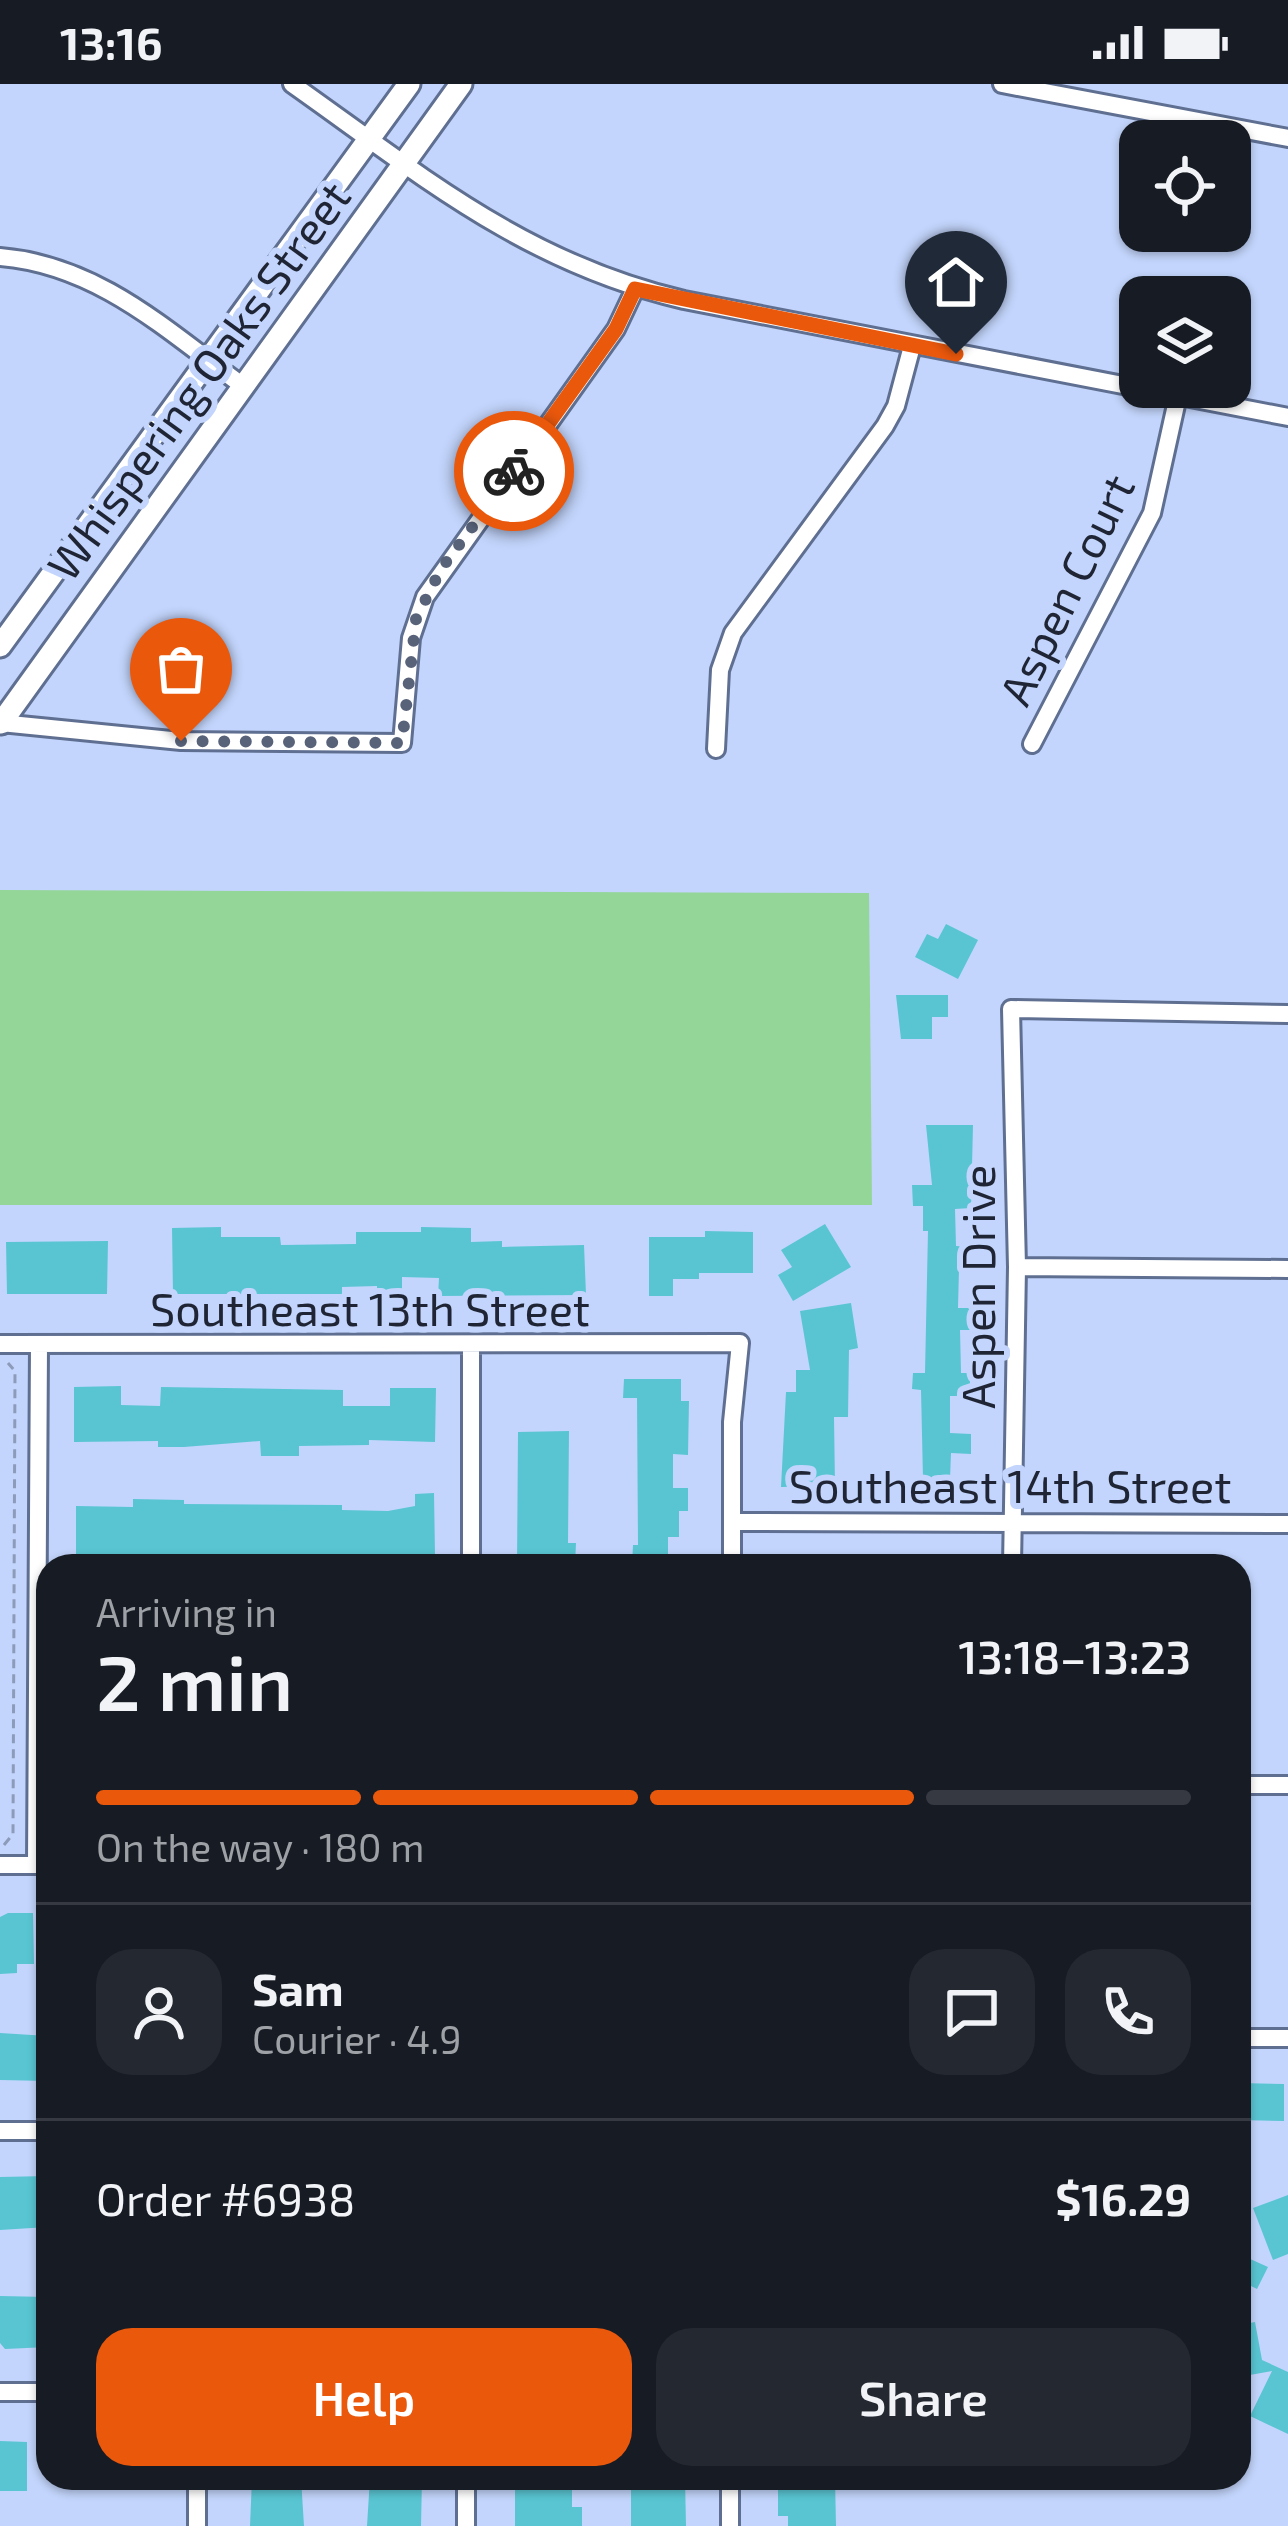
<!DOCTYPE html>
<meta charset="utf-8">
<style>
body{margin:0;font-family:"Exo 2",sans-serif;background:#242831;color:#f1f3f6;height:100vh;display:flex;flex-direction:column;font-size:45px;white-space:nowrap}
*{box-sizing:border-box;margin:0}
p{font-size:39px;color:#9ea1a6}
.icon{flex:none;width:66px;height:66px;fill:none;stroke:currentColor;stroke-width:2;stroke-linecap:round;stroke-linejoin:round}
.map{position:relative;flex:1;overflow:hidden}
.panel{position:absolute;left:36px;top:1470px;width:1215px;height:936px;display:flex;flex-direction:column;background:#171b24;border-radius:36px;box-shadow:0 3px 9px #0004}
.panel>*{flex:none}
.controls{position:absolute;left:1119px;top:36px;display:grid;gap:24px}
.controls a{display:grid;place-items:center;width:132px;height:132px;border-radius:24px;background:#171b24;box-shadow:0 3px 9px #0004;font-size:60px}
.pin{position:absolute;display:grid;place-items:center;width:102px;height:102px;color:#fff;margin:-123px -51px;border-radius:50% 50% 50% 0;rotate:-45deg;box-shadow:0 0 12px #0007}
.pin .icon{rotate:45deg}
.courier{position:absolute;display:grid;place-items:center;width:120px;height:120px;margin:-60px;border:9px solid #ea580c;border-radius:50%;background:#fff;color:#222;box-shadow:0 3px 15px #0007}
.head em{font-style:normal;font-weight:600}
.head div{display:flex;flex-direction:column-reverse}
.head{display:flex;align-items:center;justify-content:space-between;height:204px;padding:0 60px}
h1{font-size:78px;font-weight:600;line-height:90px}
.bar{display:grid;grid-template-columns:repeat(4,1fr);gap:18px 12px;align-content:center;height:144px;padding:0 60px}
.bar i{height:15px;border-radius:9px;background:#363941}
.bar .on{background:#ea580c}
.bar p{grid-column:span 4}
.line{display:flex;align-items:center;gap:30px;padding:0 60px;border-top:3px solid #363941}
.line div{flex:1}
.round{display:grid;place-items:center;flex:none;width:126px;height:126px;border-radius:36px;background:#242831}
.action{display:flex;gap:24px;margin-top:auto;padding:24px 60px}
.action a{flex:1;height:138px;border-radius:36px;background:#ea580c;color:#fff;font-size:48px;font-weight:600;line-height:138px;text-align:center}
.action a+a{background:#242831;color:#f1f3f6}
.status{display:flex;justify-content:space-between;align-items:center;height:84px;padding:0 60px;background:#171b24;direction:ltr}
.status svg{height:33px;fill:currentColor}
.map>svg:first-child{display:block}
.green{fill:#94d698}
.building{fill:#59c5d2}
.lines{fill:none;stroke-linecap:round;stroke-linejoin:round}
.minor-casing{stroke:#5f6f91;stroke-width:22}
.tertiary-casing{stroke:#5f6f91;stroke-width:27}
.path{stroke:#8d9bba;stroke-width:3;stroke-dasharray:9 6;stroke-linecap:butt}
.minor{stroke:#fff;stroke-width:16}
.tertiary{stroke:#fff;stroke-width:21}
.done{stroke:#58637a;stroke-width:12;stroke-dasharray:0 21.6}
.route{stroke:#ea580c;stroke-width:15}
.labels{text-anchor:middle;stroke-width:12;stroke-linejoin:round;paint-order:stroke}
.street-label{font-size:45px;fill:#1f2534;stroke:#c3d5fc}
</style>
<div class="status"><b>13:16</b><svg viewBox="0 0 49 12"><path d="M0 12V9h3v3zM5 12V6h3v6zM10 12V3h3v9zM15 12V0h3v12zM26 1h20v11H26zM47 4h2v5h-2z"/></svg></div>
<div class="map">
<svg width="1288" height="2442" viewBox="0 0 1288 2442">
<rect width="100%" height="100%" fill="#c3d5fc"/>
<!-- green -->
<path class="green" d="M0,806L869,809L872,1121H0Z"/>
<!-- building -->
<path class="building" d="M946,840L978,856L958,895L915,873L927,850L938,855Z
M896,911H948V933H932V955H901Z
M926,1041H973L971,1124L955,1125L956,1162L970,1163V1185H959L958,1224H969L970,1246H960L961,1289H970V1312H950V1349L971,1350V1370L951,1369L950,1395H923L921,1306L912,1305L913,1289H925L928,1147H923V1122H913L912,1101H932Z
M825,1140L851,1183L793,1217L778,1191L792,1183L781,1166Z
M221,1143V1153H280L281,1161L356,1160V1148H421V1143L471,1144V1158L502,1157V1163L584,1161L586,1211L438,1212L439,1194L402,1193V1211H377V1202L342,1203V1210H173L172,1144Z
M705,1147L753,1148V1189H699V1195H673V1212H649V1153H705Z
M108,1157L107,1210H7L6,1158Z
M851,1219L858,1264L849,1266L848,1333H834L835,1402L781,1403L786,1308H796V1286H810L800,1227Z
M624,1295H681V1317H689L688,1371L673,1370V1404H688V1427H679V1453H668V1482H632L633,1461H638L637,1314H623Z
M121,1302V1321L160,1322L161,1303L343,1306V1322H390V1304H436L435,1358L369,1356V1361L299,1362V1372H261L260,1357L184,1363H158V1357L74,1358V1303Z
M569,1347L568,1459H576L575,1482H517L518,1348Z
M434,1409L435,1471L76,1472V1422L133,1423V1415L184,1416V1420L342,1421V1426L388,1427L415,1422V1410Z
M8,1829H33L34,1880H17V1889L0,1890V1833Z
M0,1949L48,1952V1997L0,1996Z
M1239,1999L1284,2000V2037L1239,2036Z
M48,2092V2143L0,2146V2093Z
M1288,2111V2170L1273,2176L1253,2124Z
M1239,2170L1268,2183L1257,2205L1239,2196Z
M0,2212L48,2213V2263L5,2265L0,2259Z
M1255,2238L1262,2276L1288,2288V2350L1250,2332L1272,2287L1239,2293V2241Z
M0,2357L27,2358V2407H0Z
M252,2394H301L304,2442H250Z
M370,2394H422L421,2442H367Z
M515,2394H572V2423H582V2442H515Z
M631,2394H685L686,2442H631Z
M796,2394H835L836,2442H788V2432H778V2398Z"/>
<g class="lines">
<!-- minor casing -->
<g class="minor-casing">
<path id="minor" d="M292,0C421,91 525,179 684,216L1288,333
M1002,0L1288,54
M0,173C98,181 166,246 243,302
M0,639L181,657L402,659L411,554L425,513L616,245L635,205
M1032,660L1152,429L1178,312
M716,665L720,586L733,549L885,342L896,322L912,262
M1017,1183L1288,1185
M0,1260L740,1259L732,1338V1482
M732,1438L1288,1440
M471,1482V1262
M1012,1482L1017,1183L1011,925L1288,930
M1239,1701H1288
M0,1781H48
M36,1781L39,1261
M1239,1954H1288
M0,2047H48
M0,2308H48
M197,2442V2394
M466,2442V2394
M730,2442V2394"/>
</g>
<!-- tertiary casing -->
<g class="tertiary-casing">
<path id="tertiary" d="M0,562L409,0
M1,639L461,0"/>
</g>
<!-- path -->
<path class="path" d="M4,1761L13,1750L15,1287L8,1279"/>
<!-- minor -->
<use href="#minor" class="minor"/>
<!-- tertiary -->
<use href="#tertiary" class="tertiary"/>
</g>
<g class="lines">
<!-- done -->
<path class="done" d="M181,657L402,659L416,535L441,485L514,387"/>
<!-- route -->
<path class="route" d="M514,387L616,245L635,205L956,270"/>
</g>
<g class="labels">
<!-- street labels -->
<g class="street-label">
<text transform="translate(199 297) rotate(-54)" y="16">Whispering Oaks Street</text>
<text transform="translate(1067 506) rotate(-64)" y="16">Aspen Court</text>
<text transform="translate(979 1203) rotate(-90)" y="16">Aspen Drive</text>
<text x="370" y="1242">Southeast 13th Street</text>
<text x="1010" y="1419">Southeast 14th Street</text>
</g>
</g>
</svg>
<div class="controls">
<a><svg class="icon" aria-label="locate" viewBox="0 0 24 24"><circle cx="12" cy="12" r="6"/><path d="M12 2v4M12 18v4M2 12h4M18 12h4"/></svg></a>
<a><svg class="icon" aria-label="layers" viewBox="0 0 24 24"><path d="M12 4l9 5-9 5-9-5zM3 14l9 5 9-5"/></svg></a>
</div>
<div class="pin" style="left:181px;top:657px;background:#ea580c"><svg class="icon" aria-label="bag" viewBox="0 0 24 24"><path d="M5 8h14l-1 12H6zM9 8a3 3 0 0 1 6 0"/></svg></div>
<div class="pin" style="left:956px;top:270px;background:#1f2937"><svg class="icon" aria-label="home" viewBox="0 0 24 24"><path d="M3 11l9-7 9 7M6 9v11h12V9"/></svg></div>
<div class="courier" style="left:514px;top:387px"><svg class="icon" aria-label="bike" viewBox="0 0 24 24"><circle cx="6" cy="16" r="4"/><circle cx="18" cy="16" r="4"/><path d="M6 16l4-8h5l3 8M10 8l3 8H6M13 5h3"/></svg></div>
<section class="panel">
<div class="head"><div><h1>2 min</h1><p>Arriving in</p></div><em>13:18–13:23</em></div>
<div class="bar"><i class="on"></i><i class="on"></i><i class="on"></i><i></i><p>On the way · 180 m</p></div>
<div class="line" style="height:216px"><a class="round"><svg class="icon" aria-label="person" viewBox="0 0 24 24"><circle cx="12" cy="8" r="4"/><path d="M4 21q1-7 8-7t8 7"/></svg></a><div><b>Sam</b><p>Courier · 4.9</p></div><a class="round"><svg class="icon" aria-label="chat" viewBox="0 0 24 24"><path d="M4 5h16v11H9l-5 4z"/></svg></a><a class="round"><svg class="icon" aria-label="phone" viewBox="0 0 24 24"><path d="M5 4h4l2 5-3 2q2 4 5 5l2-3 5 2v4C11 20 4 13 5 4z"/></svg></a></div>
<div class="line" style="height:156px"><div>Order #6938</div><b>$16.29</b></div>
<div class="action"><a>Help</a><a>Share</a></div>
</section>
</div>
